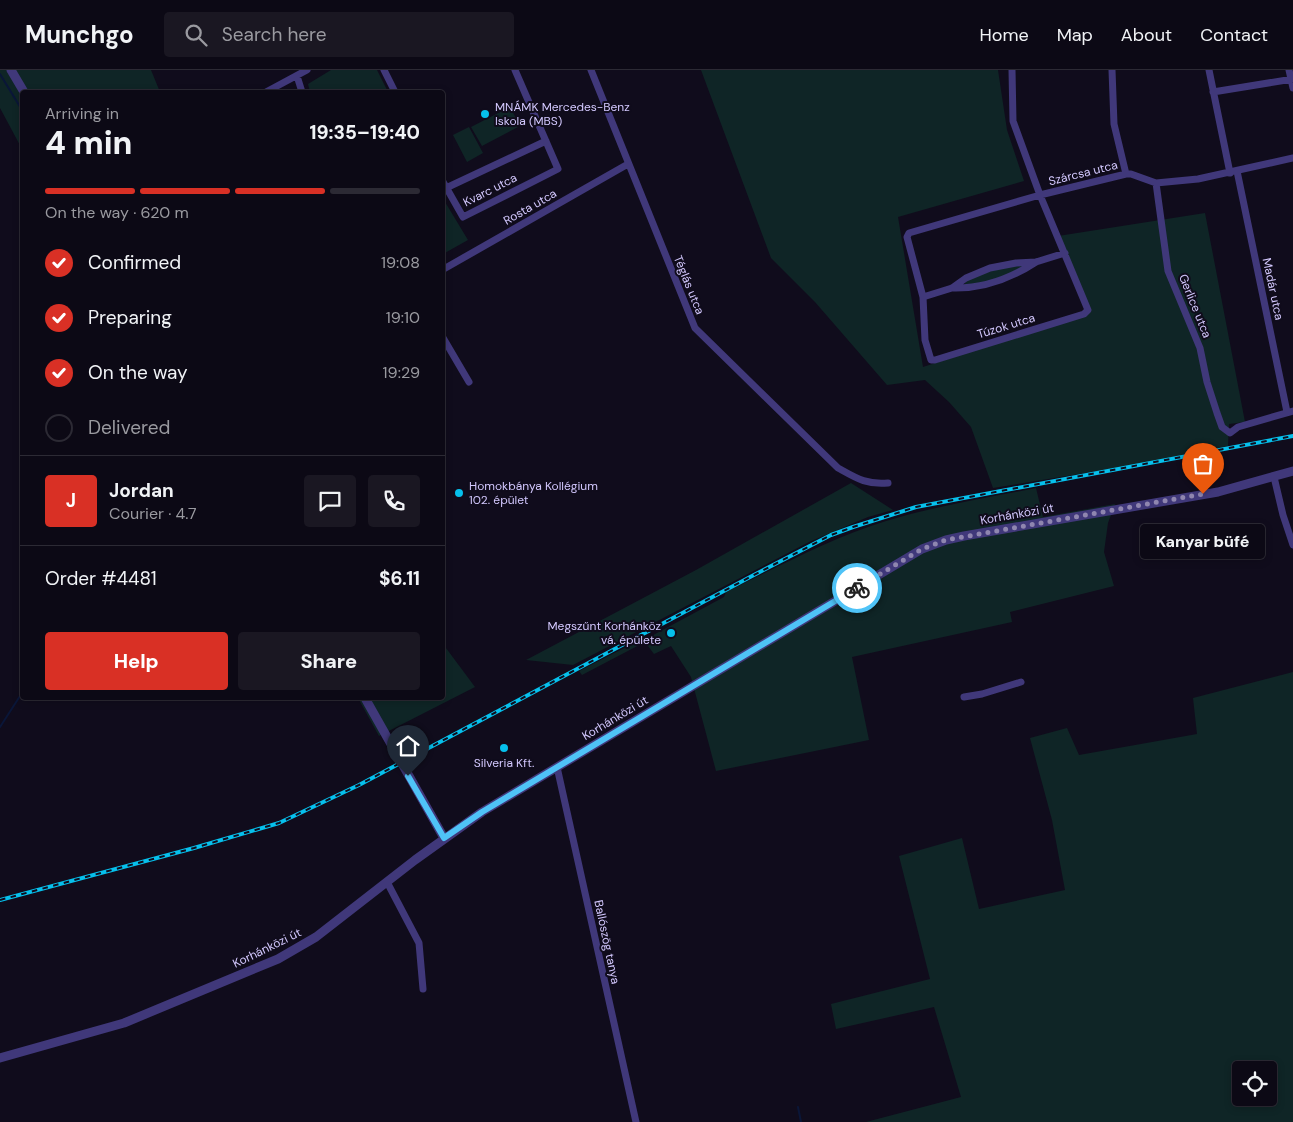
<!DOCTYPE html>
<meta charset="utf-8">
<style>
body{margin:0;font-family:"DM Sans",sans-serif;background:#1a1722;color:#f1f3f6;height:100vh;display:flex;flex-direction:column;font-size:19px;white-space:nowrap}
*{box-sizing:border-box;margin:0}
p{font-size:16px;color:#9a9aa0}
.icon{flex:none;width:28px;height:28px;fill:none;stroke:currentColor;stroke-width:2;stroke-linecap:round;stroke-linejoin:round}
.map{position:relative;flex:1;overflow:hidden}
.sheet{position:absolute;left:20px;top:20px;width:425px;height:610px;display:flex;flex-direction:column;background:#0c0915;border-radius:5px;box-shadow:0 2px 8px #0003,0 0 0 1px #2c2a34}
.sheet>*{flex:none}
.fabs{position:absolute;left:1232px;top:991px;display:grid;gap:10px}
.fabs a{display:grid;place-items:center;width:45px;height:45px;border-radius:5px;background:#0c0915;box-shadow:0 2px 8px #0003,0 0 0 1px #2c2a34;font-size:25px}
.pin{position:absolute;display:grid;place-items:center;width:42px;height:42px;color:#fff;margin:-51px -21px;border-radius:50% 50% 50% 0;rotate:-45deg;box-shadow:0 0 5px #0007}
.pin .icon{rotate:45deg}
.courier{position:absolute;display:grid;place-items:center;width:50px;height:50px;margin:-25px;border:4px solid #4fc3f7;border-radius:50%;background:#fff;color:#222;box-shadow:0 1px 6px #0007}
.bubble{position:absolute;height:35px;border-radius:5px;background:#0c0915;box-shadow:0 2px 8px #0003,0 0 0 1px #2c2a34;font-size:16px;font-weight:800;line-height:35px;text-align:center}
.overview em{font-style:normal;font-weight:800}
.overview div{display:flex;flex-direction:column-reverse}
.overview{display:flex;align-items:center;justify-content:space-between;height:85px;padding:0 25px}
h1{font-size:32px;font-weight:800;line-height:38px}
.bar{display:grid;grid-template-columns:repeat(4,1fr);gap:8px 5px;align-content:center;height:60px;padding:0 25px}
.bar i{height:6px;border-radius:4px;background:#2c2a34}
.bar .on{background:#d93025}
.bar p{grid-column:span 4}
.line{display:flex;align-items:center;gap:12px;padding:0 25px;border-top:1px solid #2c2a34}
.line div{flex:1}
.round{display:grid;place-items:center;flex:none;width:52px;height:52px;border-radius:5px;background:#1a1722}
ol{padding:0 25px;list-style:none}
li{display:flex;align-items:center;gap:15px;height:55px}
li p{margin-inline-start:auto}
li .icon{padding:5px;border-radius:50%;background:#d93025;color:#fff;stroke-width:4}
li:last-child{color:#9a9aa0}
li i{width:28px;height:28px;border:2px solid #2c2a34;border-radius:50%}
.cta{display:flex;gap:10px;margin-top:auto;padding:10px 25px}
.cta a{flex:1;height:58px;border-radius:5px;background:#d93025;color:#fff;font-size:20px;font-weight:800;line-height:58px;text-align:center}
.cta a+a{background:#1a1722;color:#f1f3f6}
header{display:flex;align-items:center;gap:30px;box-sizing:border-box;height:70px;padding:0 25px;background:#0c0915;border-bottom:1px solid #2c2a34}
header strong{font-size:24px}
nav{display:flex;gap:28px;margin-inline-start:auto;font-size:18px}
.search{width:350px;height:45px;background:#1a1722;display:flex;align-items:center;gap:12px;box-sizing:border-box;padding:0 18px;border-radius:5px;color:#9a9aa0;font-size:19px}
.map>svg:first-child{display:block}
.green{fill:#0f2526;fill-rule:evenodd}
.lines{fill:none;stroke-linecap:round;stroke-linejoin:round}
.stream{stroke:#0a1638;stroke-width:2}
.minor{stroke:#40387a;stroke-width:7}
.tertiary{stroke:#40387a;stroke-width:9}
.rail-casing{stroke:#06c0ec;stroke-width:4}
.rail{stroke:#100c1c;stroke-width:2;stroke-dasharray:5.5;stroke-linecap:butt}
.done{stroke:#8f86af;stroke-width:5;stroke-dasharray:0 9}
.route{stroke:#4fc3f7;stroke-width:6}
.poi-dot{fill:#06c0ec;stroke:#100c1c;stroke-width:2}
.labels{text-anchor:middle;stroke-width:4;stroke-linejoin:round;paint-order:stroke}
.poi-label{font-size:12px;fill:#d3c8fe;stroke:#100c1c;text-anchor:start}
.street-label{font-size:12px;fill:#d3c8fe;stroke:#100c1c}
</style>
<header>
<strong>Munchgo</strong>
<div class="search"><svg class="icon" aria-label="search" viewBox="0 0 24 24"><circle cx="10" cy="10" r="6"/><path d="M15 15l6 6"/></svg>Search here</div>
<nav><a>Home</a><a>Map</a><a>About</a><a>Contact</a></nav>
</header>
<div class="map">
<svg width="1293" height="1052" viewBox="0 0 1293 1052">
<rect width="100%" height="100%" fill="#100c1c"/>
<!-- green -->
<path class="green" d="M0,0H151L160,22H22V79L0,38Z
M331,0H377L388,22H310L308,14Z
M701,0H998L1007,60L1024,111L898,147L923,297L1086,244L1058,166L1205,143L1245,352L1229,354L1228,376L1122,397L993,418L971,357L949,332L925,310L887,315L815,232L771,188Z
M510,37L520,56L482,76L471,57Z
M469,57L483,83L467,92L453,65Z
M442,127L468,170L443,184H442Z
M1020,195L1023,196L1022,198L989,212L964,215C971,202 1006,198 1020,195Z
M851,413L893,440L868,447L809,472L573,595L526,590L696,500Z
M1036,418L1043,447L1115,434L1108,453L1104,482L1114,516L1010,542L1012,552L852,587L869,670L716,701L691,607L671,576L654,584L645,572L582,605L579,601L640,570H644L724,527L726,522C778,497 831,468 886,451C935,436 986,428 1036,418Z
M443,574L475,617L379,666L358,628H442Z
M1293,602V1052H866L961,1027L934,937L836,959L831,934L930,909L899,786L962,768L979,839L1065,820L1052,750L1030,668L1067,658L1079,685L1197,664L1193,628ZM1241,1000H1269V1028H1241Z"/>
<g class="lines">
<!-- stream -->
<path class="stream" d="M0,4L22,40
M0,657L22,623
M798,1037L801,1052"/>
<!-- minor -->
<path class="minor" d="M384,0L395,22
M591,0L695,258L838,398C856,408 866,415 888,413
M1012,0L1013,51L1040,125L1088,240L1084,244L935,290H931L925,270L923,227L907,167L909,163L1040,125L1126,104H1131L1156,113L1198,109L1293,88
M1112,0L1114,54L1126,104
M1209,0L1230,103
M1289,0L1293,18
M297,6L302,22
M266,22L307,0
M1213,22L1293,9
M1237,101L1287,342
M442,110L463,147L558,99L515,0
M1156,113L1168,201L1200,278L1207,312L1217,343L1222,357L1230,363L1238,357L1293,341
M446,118L546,71
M442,200L628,94
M952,218C983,219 1010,209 1036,192
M923,227L952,218L966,208L990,198L1016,193L1036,192L1065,183
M442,266L469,312
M1274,407L1283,445L1293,475
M964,627L982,624L1021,612
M557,697L636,1052
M387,812L419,873L423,919"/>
<!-- tertiary -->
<path class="tertiary" d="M11,0L24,22
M365,628L444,768
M0,988L124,953L278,889L316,867L415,790L482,742L922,479L946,470L964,466L1218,422L1293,401"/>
<!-- rail casing -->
<g class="rail-casing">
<path id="rail" d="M0,830L194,778L279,753L359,715L752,506L831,465L853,457L916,437L1293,366"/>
</g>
<!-- rail -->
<use href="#rail" class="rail"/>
</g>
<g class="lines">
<!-- done -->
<path class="done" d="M857,518L922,479L946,470L1203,424"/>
<!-- route -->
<path class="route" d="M408,706L444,768L482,742L857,518"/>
</g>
<!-- markers -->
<g class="poi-dot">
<circle cx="485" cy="44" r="5"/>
<circle cx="459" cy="423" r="5"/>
<circle cx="671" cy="563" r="5"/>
<circle cx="504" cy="678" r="5"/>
</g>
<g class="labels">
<!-- poi labels -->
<g class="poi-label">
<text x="495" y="41">MNÁMK Mercedes-Benz<tspan x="495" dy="14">Iskola (MBS)</tspan></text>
<text x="469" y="420">Homokbánya Kollégium<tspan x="469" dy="14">102. épület</tspan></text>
<text x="661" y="560" text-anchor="end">Megszűnt Korhánköz<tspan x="661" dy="14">vá. épülete</tspan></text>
<text x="504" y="697" text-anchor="middle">Silveria Kft.</text>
</g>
<!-- street labels -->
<g class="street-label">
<text transform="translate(1083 103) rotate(-14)" y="4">Szárcsa utca</text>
<text transform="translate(490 120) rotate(-27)" y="4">Kvarc utca</text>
<text transform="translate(530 137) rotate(-30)" y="4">Rosta utca</text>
<text transform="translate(689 215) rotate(68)" y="4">Téglás utca</text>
<text transform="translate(1273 219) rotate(78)" y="4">Madár utca</text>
<text transform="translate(1195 236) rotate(68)" y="4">Gerlice utca</text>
<text transform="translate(1006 256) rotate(-17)" y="4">Túzok utca</text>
<text transform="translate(1017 444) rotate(-10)" y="4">Korhánközi út</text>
<text transform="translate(615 648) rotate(-31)" y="4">Korhánközi út</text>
<text transform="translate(607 872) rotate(78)" y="4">Ballószög tanya</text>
<text transform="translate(267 878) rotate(-26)" y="4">Korhánközi út</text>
</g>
</g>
</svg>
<div class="fabs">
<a><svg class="icon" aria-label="locate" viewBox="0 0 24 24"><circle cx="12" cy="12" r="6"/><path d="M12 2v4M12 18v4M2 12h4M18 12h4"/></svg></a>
</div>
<div class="pin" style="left:1203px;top:424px;background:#ea580c"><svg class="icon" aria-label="bag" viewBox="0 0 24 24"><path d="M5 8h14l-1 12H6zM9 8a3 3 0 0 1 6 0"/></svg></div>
<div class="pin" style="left:408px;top:706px;background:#1f2937"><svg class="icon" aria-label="home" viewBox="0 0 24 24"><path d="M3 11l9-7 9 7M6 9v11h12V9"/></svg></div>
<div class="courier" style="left:857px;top:518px"><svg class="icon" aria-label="bike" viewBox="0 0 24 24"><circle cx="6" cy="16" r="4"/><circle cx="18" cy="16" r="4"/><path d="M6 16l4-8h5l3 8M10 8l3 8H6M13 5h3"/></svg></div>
<div class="bubble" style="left:1140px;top:454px;width:125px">Kanyar büfé</div>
<section class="sheet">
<div class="overview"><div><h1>4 min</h1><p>Arriving in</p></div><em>19:35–19:40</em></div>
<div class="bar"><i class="on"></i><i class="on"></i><i class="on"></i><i></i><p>On the way · 620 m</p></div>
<ol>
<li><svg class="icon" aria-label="check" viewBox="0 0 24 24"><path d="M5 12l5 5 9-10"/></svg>Confirmed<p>19:08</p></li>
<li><svg class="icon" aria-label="check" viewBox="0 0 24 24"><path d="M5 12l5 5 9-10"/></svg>Preparing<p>19:10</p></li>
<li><svg class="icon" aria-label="check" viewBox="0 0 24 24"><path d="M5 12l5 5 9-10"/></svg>On the way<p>19:29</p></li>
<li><i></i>Delivered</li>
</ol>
<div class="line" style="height:90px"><b class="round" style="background:#d93025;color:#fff">J</b><div><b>Jordan</b><p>Courier · 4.7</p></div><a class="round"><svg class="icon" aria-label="chat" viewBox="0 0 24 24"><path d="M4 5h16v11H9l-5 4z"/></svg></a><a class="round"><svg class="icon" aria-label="phone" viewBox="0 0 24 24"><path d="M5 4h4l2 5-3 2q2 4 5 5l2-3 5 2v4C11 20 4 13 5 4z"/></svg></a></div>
<div class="line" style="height:65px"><div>Order #4481</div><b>$6.11</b></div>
<div class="cta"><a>Help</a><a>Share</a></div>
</section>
</div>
